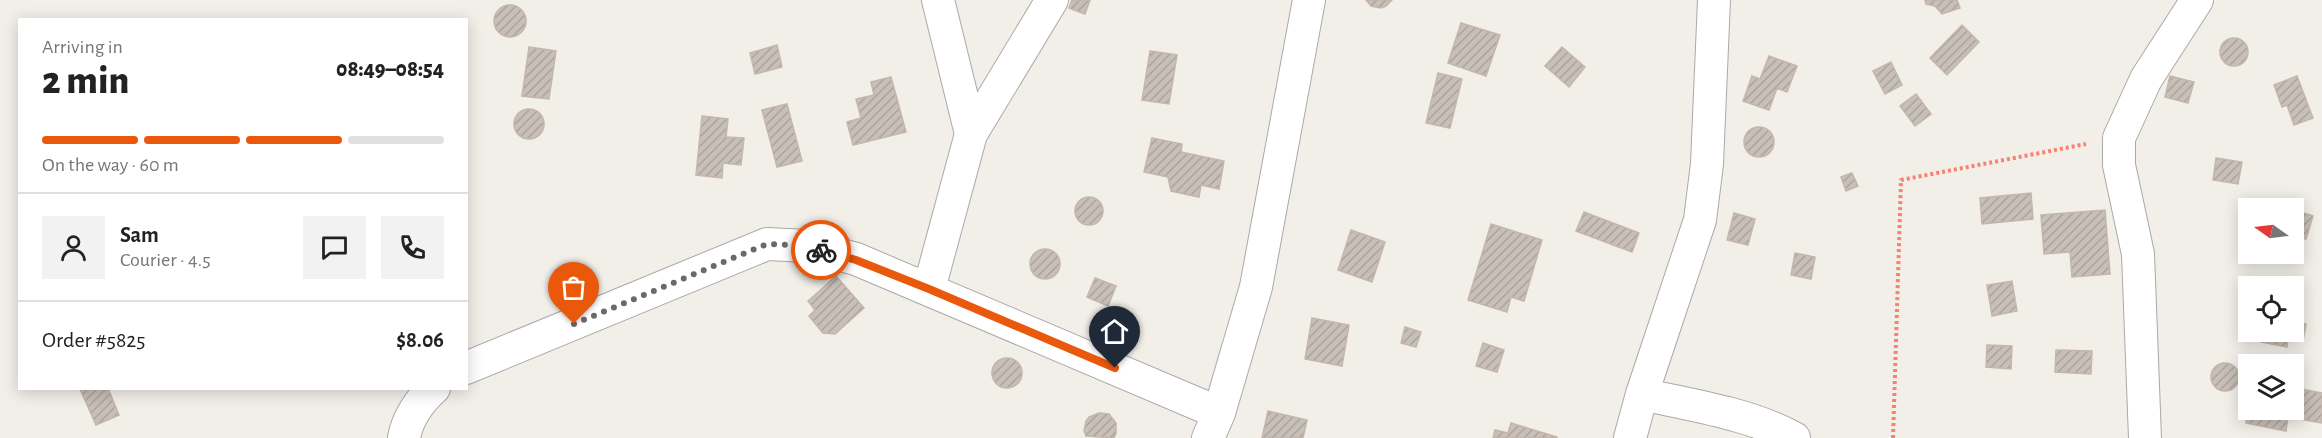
<!DOCTYPE html>
<meta charset="utf-8">
<style>
body{margin:0;font-family:"Alegreya Sans",sans-serif;background:#f2f2f2;color:#222;height:100vh;display:flex;flex-direction:column;font-size:22px;white-space:nowrap}
*{box-sizing:border-box;margin:0}
p{font-size:20px;color:#767676}
.icon{flex:none;width:33px;height:33px;fill:none;stroke:currentColor;stroke-width:2;stroke-linecap:round;stroke-linejoin:round}
.map{position:relative;flex:1;overflow:hidden}
.sheet{position:absolute;left:18px;top:18px;width:450px;height:372px;display:flex;flex-direction:column;background:#fff;border-radius:0px;box-shadow:0 3px 15px #0003}
.sheet>*{flex:none}
.needle{width:39px;rotate:284deg}
.fabs{position:absolute;left:2238px;top:198px;display:grid;gap:12px}
.fabs a{display:grid;place-items:center;width:66px;height:66px;border-radius:0px;background:#fff;box-shadow:0 3px 15px #0003;font-size:30px}
.pin{position:absolute;display:grid;place-items:center;width:51px;height:51px;color:#fff;margin:-62px -26px;border-radius:50% 50% 50% 0;rotate:-45deg;box-shadow:0 0 6px #0007}
.pin .icon{rotate:45deg}
.courier{position:absolute;display:grid;place-items:center;width:60px;height:60px;margin:-30px;border:4px solid #ea580c;border-radius:50%;background:#fff;color:#222;box-shadow:0 2px 8px #0007}
.summary em{font-style:normal;font-weight:800}
.summary div{display:flex;flex-direction:column-reverse}
.summary{display:flex;align-items:center;justify-content:space-between;height:102px;padding:0 24px}
h1{font-size:39px;font-weight:800;line-height:45px}
.bar{display:grid;grid-template-columns:repeat(4,1fr);gap:9px 6px;align-content:center;height:72px;padding:0 24px}
.bar i{height:8px;border-radius:4px;background:#e0e0e0}
.bar .current{background:#ea580c}
.bar p{grid-column:span 4}
.line{display:flex;align-items:center;gap:15px;padding:0 24px;border-top:2px solid #e0e0e0}
.line div{flex:1}
.round{display:grid;place-items:center;flex:none;width:63px;height:63px;border-radius:0px;background:#f2f2f2}
.map>svg:first-child{display:block}
.building{fill:url(#building-hatch);stroke:#c4b6ab;stroke-width:1.5}
.lines{fill:none;stroke-linecap:round;stroke-linejoin:round}
.minor-casing{stroke:#a9a9a9;stroke-width:34}
.path{stroke:#fa8072;stroke-width:4;stroke-dasharray:3 3;stroke-linecap:butt}
.minor{stroke:#fff;stroke-width:32}
.done{stroke:#6b6a68;stroke-width:6;stroke-dasharray:0 10.8}
.route{stroke:#ea580c;stroke-width:8}
</style>
<div class="map">
<svg width="2322" height="438" viewBox="0 0 2322 438">
<defs>
<pattern id="building-hatch" width="6" height="6" patternUnits="userSpaceOnUse" patternTransform="scale(1.5)"><rect width="6" height="6" fill="#c7bfb8"/><path d="M-1 1l2-2M0 6l6-6M5 7l2-2" fill="none" stroke="#aba49e"/></pattern>
</defs>
<rect width="100%" height="100%" fill="#f2efe9"/>
<!-- building -->
<path class="building" d="M1072,0H1090L1085,14L1069,8Z
M1366,0H1392L1386,6L1381,8L1371,6Z
M1925,0H1957L1960,8L1942,14L1935,6L1926,4Z
M494 21a16 16 0 1 1 32 0a16 16 0 1 1-32 0Z
M1461,23L1500,35L1486,76L1448,63Z
M1962,25L1979,42L1947,75L1930,58Z
M2220 52a14 14 0 1 1 28 0a14 14 0 1 1-28 0Z
M777,45L782,67L755,74L750,53Z
M529,47L556,51L549,99L522,96Z
M1562,47L1585,67L1569,87L1545,66Z
M1150,51L1177,55L1169,104L1142,100Z
M1769,56L1797,66L1787,92L1777,88L1769,110L1743,101L1752,76L1760,79Z
M1891,62L1902,85L1885,94L1873,71Z
M1438,73L1462,79L1450,128L1426,123Z
M2170,76L2194,82L2188,103L2165,97Z
M2297,76L2313,118L2294,125L2287,105L2282,107L2274,85Z
M891,77L906,132L853,145L847,122L861,118L856,99L874,95L871,82Z
M1916,94L1931,114L1915,126L1900,106Z
M787,104L802,161L777,167L762,110Z
M514 124a15 15 0 1 1 30 0a15 15 0 1 1-30 0Z
M702,116L728,119L726,137L744,138L741,165L723,163L722,178L696,175Z
M1744 142a15 15 0 1 1 30 0a15 15 0 1 1-30 0Z
M1152,138L1182,144L1181,152L1224,161L1219,189L1201,185L1199,197L1171,191L1168,177L1144,172Z
M2216,158L2242,162L2238,184L2213,180Z
M1852,173L1858,186L1846,191L1841,177Z
M2031,193L2033,219L1982,224L1980,198Z
M1075 211a14 14 0 1 1 28 0a14 14 0 1 1-28 0Z
M2105,210L2110,274L2072,277L2070,252L2044,254L2041,215Z
M2294,210L2313,216L2306,239L2294,236Z
M1584,212L1639,233L1632,252L1576,231Z
M1734,213L1755,219L1748,245L1727,240Z
M1491,224L1542,240L1524,301L1511,297L1507,312L1468,300Z
M1351,230L1385,242L1372,282L1338,270Z
M1030 264a15 15 0 1 1 30 0a15 15 0 1 1-30 0Z
M1795,253L1815,257L1811,279L1791,275Z
M836,276L864,308L835,334L823,333L809,316L815,310L808,301Z
M1095,278L1116,286L1108,306L1087,297Z
M2012,281L2017,311L1992,316L1987,285Z
M1312,318L1349,325L1342,366L1305,359Z
M2294,321L2306,324L2303,340L2288,337L2287,347L2261,342L2262,335L2247,332L2248,323V332H2294Z
M1405,327L1421,332L1416,347L1401,343Z
M1483,343L1504,350L1497,372L1476,366Z
M1987,345L2012,346L2011,369L1986,367Z
M2056,350L2092,351L2091,374L2055,372Z
M992 373a15 15 0 1 1 30 0a15 15 0 1 1-30 0Z
M2211 377a14 14 0 1 1 28 0a14 14 0 1 1-28 0Z
M2294,371L2299,372L2296,388L2322,393V423L2288,417L2286,431L2246,423L2248,407V410H2294Z
M82,388H108L119,415L96,425L80,389Z
M1268,411L1307,420L1303,438H1262Z
M1099,413L1109,414L1116,423V433L1114,438L1086,436L1084,431L1086,421L1089,417Z
M1511,423L1557,437V438H1493L1495,430L1508,433Z"/>
<g class="lines">
<!-- minor casing -->
<g class="minor-casing">
<path id="minor" d="M938,0L971,134L1052,0
M929,289L971,134
M466,368L767,244L808,246L856,259L1219,413
M1642,394C1693,406 1748,413 1794,438
M404,438C407,419 420,400 434,388
M1208,438L1219,413L1256,287L1309,0
M1630,438L1642,394L1700,220L1707,164L1714,0
M2145,438L2138,254L2119,165V138L2146,79L2197,0"/>
</g>
<!-- path -->
<path class="path" d="M1893,438L1901,180L2086,144"/>
<!-- minor -->
<use href="#minor" class="minor"/>
</g>
<g class="lines">
<!-- done -->
<path class="done" d="M574,324L767,244L808,246L821,250"/>
<!-- route -->
<path class="route" d="M821,250L856,260L929,289L1115,368"/>
</g>
</svg>
<div class="fabs">
<a><svg class="needle" viewBox="-14 -14 28 28"><path d="M0-13l5 13h-10z" fill="#e53935"/><path d="M0 13l5-13h-10z" fill="#767676"/></svg></a>
<a><svg class="icon" aria-label="locate" viewBox="0 0 24 24"><circle cx="12" cy="12" r="6"/><path d="M12 2v4M12 18v4M2 12h4M18 12h4"/></svg></a>
<a><svg class="icon" aria-label="layers" viewBox="0 0 24 24"><path d="M12 4l9 5-9 5-9-5zM3 14l9 5 9-5"/></svg></a>
</div>
<div class="pin" style="left:574px;top:324px;background:#ea580c"><svg class="icon" aria-label="bag" viewBox="0 0 24 24"><path d="M5 8h14l-1 12H6zM9 8a3 3 0 0 1 6 0"/></svg></div>
<div class="pin" style="left:1115px;top:368px;background:#1f2937"><svg class="icon" aria-label="home" viewBox="0 0 24 24"><path d="M3 11l9-7 9 7M6 9v11h12V9"/></svg></div>
<div class="courier" style="left:821px;top:250px"><svg class="icon" aria-label="bike" viewBox="0 0 24 24"><circle cx="6" cy="16" r="4"/><circle cx="18" cy="16" r="4"/><path d="M6 16l4-8h5l3 8M10 8l3 8H6M13 5h3"/></svg></div>
<section class="sheet">
<div class="summary"><div><h1>2 min</h1><p>Arriving in</p></div><em>08:49–08:54</em></div>
<div class="bar"><i class="current"></i><i class="current"></i><i class="current"></i><i></i><p>On the way · 60 m</p></div>
<div class="line" style="height:108px"><a class="round"><svg class="icon" aria-label="person" viewBox="0 0 24 24"><circle cx="12" cy="8" r="4"/><path d="M4 21q1-7 8-7t8 7"/></svg></a><div><b>Sam</b><p>Courier · 4.5</p></div><a class="round"><svg class="icon" aria-label="chat" viewBox="0 0 24 24"><path d="M4 5h16v11H9l-5 4z"/></svg></a><a class="round"><svg class="icon" aria-label="phone" viewBox="0 0 24 24"><path d="M5 4h4l2 5-3 2q2 4 5 5l2-3 5 2v4C11 20 4 13 5 4z"/></svg></a></div>
<div class="line" style="height:78px"><div>Order #5825</div><b>$8.06</b></div>
</section>
</div>
